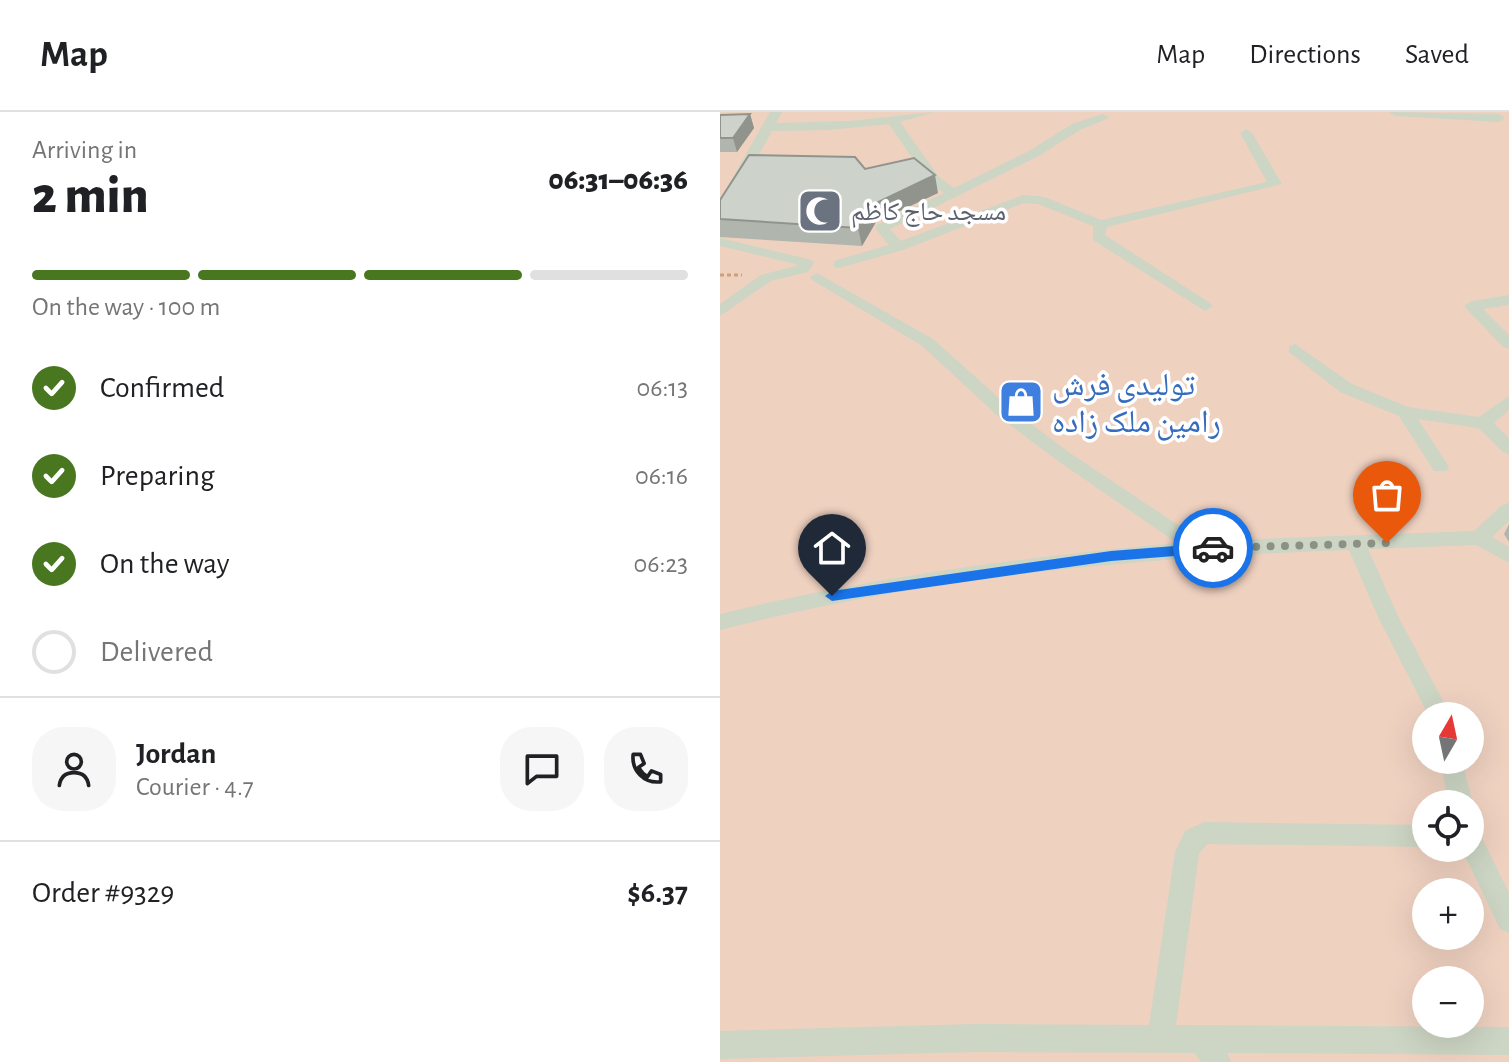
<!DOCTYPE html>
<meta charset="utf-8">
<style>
body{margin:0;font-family:"Alegreya Sans","Noto Naskh Arabic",sans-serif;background:#f6f6f6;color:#202124;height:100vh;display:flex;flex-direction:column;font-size:30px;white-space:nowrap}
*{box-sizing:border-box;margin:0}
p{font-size:26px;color:#757577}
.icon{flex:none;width:44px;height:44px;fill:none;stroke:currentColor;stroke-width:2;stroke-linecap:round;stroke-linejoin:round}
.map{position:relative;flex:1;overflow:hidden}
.details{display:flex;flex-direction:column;background:#fff;width:720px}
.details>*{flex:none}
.needle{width:52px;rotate:9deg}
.buttons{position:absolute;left:692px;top:590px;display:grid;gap:16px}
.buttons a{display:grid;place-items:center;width:72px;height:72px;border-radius:50%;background:#fff;box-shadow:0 8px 32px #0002;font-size:40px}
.pin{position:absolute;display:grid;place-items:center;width:68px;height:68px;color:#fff;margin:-82px -34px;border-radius:50% 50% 50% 0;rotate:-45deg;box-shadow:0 0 8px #0007}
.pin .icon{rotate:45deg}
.courier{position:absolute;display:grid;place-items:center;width:80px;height:80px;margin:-40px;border:6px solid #1a73e8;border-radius:50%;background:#fff;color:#222;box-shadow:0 2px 10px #0007}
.headline em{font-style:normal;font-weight:800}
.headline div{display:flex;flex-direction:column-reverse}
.headline{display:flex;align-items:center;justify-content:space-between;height:136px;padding:0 32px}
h1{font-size:52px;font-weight:800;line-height:60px}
.bar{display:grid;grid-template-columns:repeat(4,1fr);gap:12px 8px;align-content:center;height:96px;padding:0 32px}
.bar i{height:10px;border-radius:6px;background:#e0e0e0}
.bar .selected{background:#487720}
.bar p{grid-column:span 4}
.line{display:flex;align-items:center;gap:20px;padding:0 32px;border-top:2px solid #e0e0e0}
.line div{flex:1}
.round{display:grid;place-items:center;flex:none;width:84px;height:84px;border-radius:32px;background:#f6f6f6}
ol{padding:0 32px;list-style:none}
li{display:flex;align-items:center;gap:24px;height:88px}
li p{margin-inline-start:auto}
li .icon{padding:8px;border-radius:50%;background:#487720;color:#fff;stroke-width:4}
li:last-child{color:#757577}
li i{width:44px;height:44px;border:4px solid #e0e0e0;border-radius:50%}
header{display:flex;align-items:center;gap:48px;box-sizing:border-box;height:112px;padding:0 40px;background:#fff;border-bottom:2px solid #e0e0e0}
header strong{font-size:38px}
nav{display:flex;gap:44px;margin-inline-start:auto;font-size:28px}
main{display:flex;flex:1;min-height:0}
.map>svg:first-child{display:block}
.green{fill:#efd1c0;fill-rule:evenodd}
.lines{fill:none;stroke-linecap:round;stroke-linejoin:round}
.path{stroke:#cda078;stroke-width:3;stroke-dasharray:4 3;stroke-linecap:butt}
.minor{fill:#cdd5c4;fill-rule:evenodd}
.wall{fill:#b0b5ae}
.shaded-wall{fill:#90948d}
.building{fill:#cdd3ca;stroke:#90948d;stroke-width:2}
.route{fill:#1a73e8}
.done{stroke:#8b9184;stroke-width:8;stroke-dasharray:0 14.4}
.labels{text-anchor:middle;stroke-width:7;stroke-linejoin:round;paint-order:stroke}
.far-worship-label{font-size:26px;fill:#5b616d;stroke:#fff;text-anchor:start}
.shop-label{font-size:32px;fill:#366cbe;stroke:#fff;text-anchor:start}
</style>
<header>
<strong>Map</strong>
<nav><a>Map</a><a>Directions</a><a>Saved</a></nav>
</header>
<main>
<section class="details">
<div class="headline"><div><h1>2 min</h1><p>Arriving in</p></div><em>06:31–06:36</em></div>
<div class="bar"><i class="selected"></i><i class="selected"></i><i class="selected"></i><i></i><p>On the way · 100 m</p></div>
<ol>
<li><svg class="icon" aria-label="check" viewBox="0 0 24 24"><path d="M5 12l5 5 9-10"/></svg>Confirmed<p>06:13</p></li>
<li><svg class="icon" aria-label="check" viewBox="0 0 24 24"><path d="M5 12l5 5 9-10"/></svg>Preparing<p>06:16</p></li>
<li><svg class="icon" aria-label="check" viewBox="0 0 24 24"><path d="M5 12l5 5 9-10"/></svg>On the way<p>06:23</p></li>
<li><i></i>Delivered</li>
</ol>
<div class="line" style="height:144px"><a class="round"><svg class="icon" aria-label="person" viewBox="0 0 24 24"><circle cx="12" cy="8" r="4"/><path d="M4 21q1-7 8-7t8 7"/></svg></a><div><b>Jordan</b><p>Courier · 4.7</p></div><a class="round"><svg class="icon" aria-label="chat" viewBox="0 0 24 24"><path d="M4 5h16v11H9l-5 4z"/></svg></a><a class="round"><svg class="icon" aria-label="phone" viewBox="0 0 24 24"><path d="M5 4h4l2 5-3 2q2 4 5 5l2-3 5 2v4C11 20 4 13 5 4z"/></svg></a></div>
<div class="line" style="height:104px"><div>Order #9329</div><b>$6.37</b></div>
</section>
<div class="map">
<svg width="789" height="950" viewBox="0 0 789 950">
<rect width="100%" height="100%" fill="#f0f0f3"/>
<!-- green -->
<path class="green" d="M0,0H789V950H0ZM706,604H750V648H706ZM706,692H750V736H706ZM706,780H750V824H706ZM706,868H750V912H706Z"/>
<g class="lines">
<!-- path -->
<path class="path" d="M0,163H22"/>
<!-- minor -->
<path class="minor" d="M50,0H62L56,11L130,9L215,0L180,10L219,65L234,76L309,39L352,12L383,2L389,6L360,18L317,45L170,117L181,129L303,83L325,85L381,108L547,70L520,21L526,17L532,21L562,72L387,115L385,123L490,191L493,194L485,199L373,128V114L318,92L304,91L183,138L119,156L114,155V149L169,133L155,116L157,113L224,81L209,71L169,12L109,18L52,19L7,100L0,104V88Z
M669,0L779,2L785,6L779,10L675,4Z
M0,126L92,148L94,151L88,160L51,169L0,204V192L41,163L79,153L0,134Z
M97,161L213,227L290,296L350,341L482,429L754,419L782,393L789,391V409L772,425L789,435V451L756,433L648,437L679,506L731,604H709L659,507L629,438C418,445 206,465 0,518V502C150,465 304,445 457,431L338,349L278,304L201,233L92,168L90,165Z
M789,183V193L763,197L789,223V237L783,235L744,194L752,189Z
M575,232L632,272L688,295L759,305L789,284V298L774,311L789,326V342L783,340L758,316L698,307L729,355L726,359H714L679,304L620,280L569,240V234Z
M720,648H742L753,692L750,698V692H729Z
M484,710L706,713V735L487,732L479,742L456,913L789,915V943L507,941L511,950H481L475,941L255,940L0,947V919L255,912L429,913L455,740L465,719Z
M750,717L759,720L789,781V821L780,817L741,736H750Z"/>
</g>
<!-- wall -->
<path class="wall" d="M30,2L34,16L17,40H0V3Z
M145,57L218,81L156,110L142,134L0,125V88Z
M789,412V430L784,422Z"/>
<!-- shaded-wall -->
<path class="shaded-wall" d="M30,2L34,16L17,40L13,26Z
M215,63L218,81L156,110L142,134L138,116L152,93Z"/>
<!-- building -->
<path class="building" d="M30,2L13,26H0V3Z
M29,43L135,45L145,57L194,46L215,63L152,93L138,116L0,107V88Z"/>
<!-- route -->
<path class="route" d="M493,431L499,436L493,441L391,449L112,489L105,484L112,479L391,439Z"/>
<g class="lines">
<!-- done -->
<path class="done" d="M493,436L667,431"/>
</g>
<!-- icons -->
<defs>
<g id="mosque-square" transform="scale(2.3)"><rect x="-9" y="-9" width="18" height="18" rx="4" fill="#6b7280" stroke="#fff"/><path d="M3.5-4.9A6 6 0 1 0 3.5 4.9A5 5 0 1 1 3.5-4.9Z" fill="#fff"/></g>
<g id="shop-square" transform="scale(2.3)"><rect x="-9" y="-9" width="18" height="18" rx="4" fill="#3f7fe0" stroke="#fff"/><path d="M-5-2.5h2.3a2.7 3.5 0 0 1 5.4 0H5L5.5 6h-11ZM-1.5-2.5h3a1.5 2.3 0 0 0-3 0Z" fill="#fff"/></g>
</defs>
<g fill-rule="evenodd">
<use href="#mosque-square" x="100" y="99"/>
<use href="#shop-square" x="301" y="290"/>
</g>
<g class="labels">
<!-- far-worship labels -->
<g class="far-worship-label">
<text x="131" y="108">مسجد حاج کاظم</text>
</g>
<!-- shop labels -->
<g class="shop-label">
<text x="332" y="283">تولیدی فرش<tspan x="332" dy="37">رامین ملک زاده</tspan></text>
</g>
</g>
</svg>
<div class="buttons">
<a><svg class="needle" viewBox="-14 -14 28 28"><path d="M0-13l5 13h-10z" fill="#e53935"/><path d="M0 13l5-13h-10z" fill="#757577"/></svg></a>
<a><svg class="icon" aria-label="locate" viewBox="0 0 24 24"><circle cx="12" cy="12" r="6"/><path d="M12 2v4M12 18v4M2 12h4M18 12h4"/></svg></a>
<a>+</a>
<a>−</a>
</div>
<div class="pin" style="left:667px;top:431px;background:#ea580c"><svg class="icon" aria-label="bag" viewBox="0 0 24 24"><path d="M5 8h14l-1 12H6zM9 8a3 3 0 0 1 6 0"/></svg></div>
<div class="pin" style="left:112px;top:484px;background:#1f2937"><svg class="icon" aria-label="home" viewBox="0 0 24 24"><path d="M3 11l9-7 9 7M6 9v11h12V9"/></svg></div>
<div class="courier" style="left:493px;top:436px"><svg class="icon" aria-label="car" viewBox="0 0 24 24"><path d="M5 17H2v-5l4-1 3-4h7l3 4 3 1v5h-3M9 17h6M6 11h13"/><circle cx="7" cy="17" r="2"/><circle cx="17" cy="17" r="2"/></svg></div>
</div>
</main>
